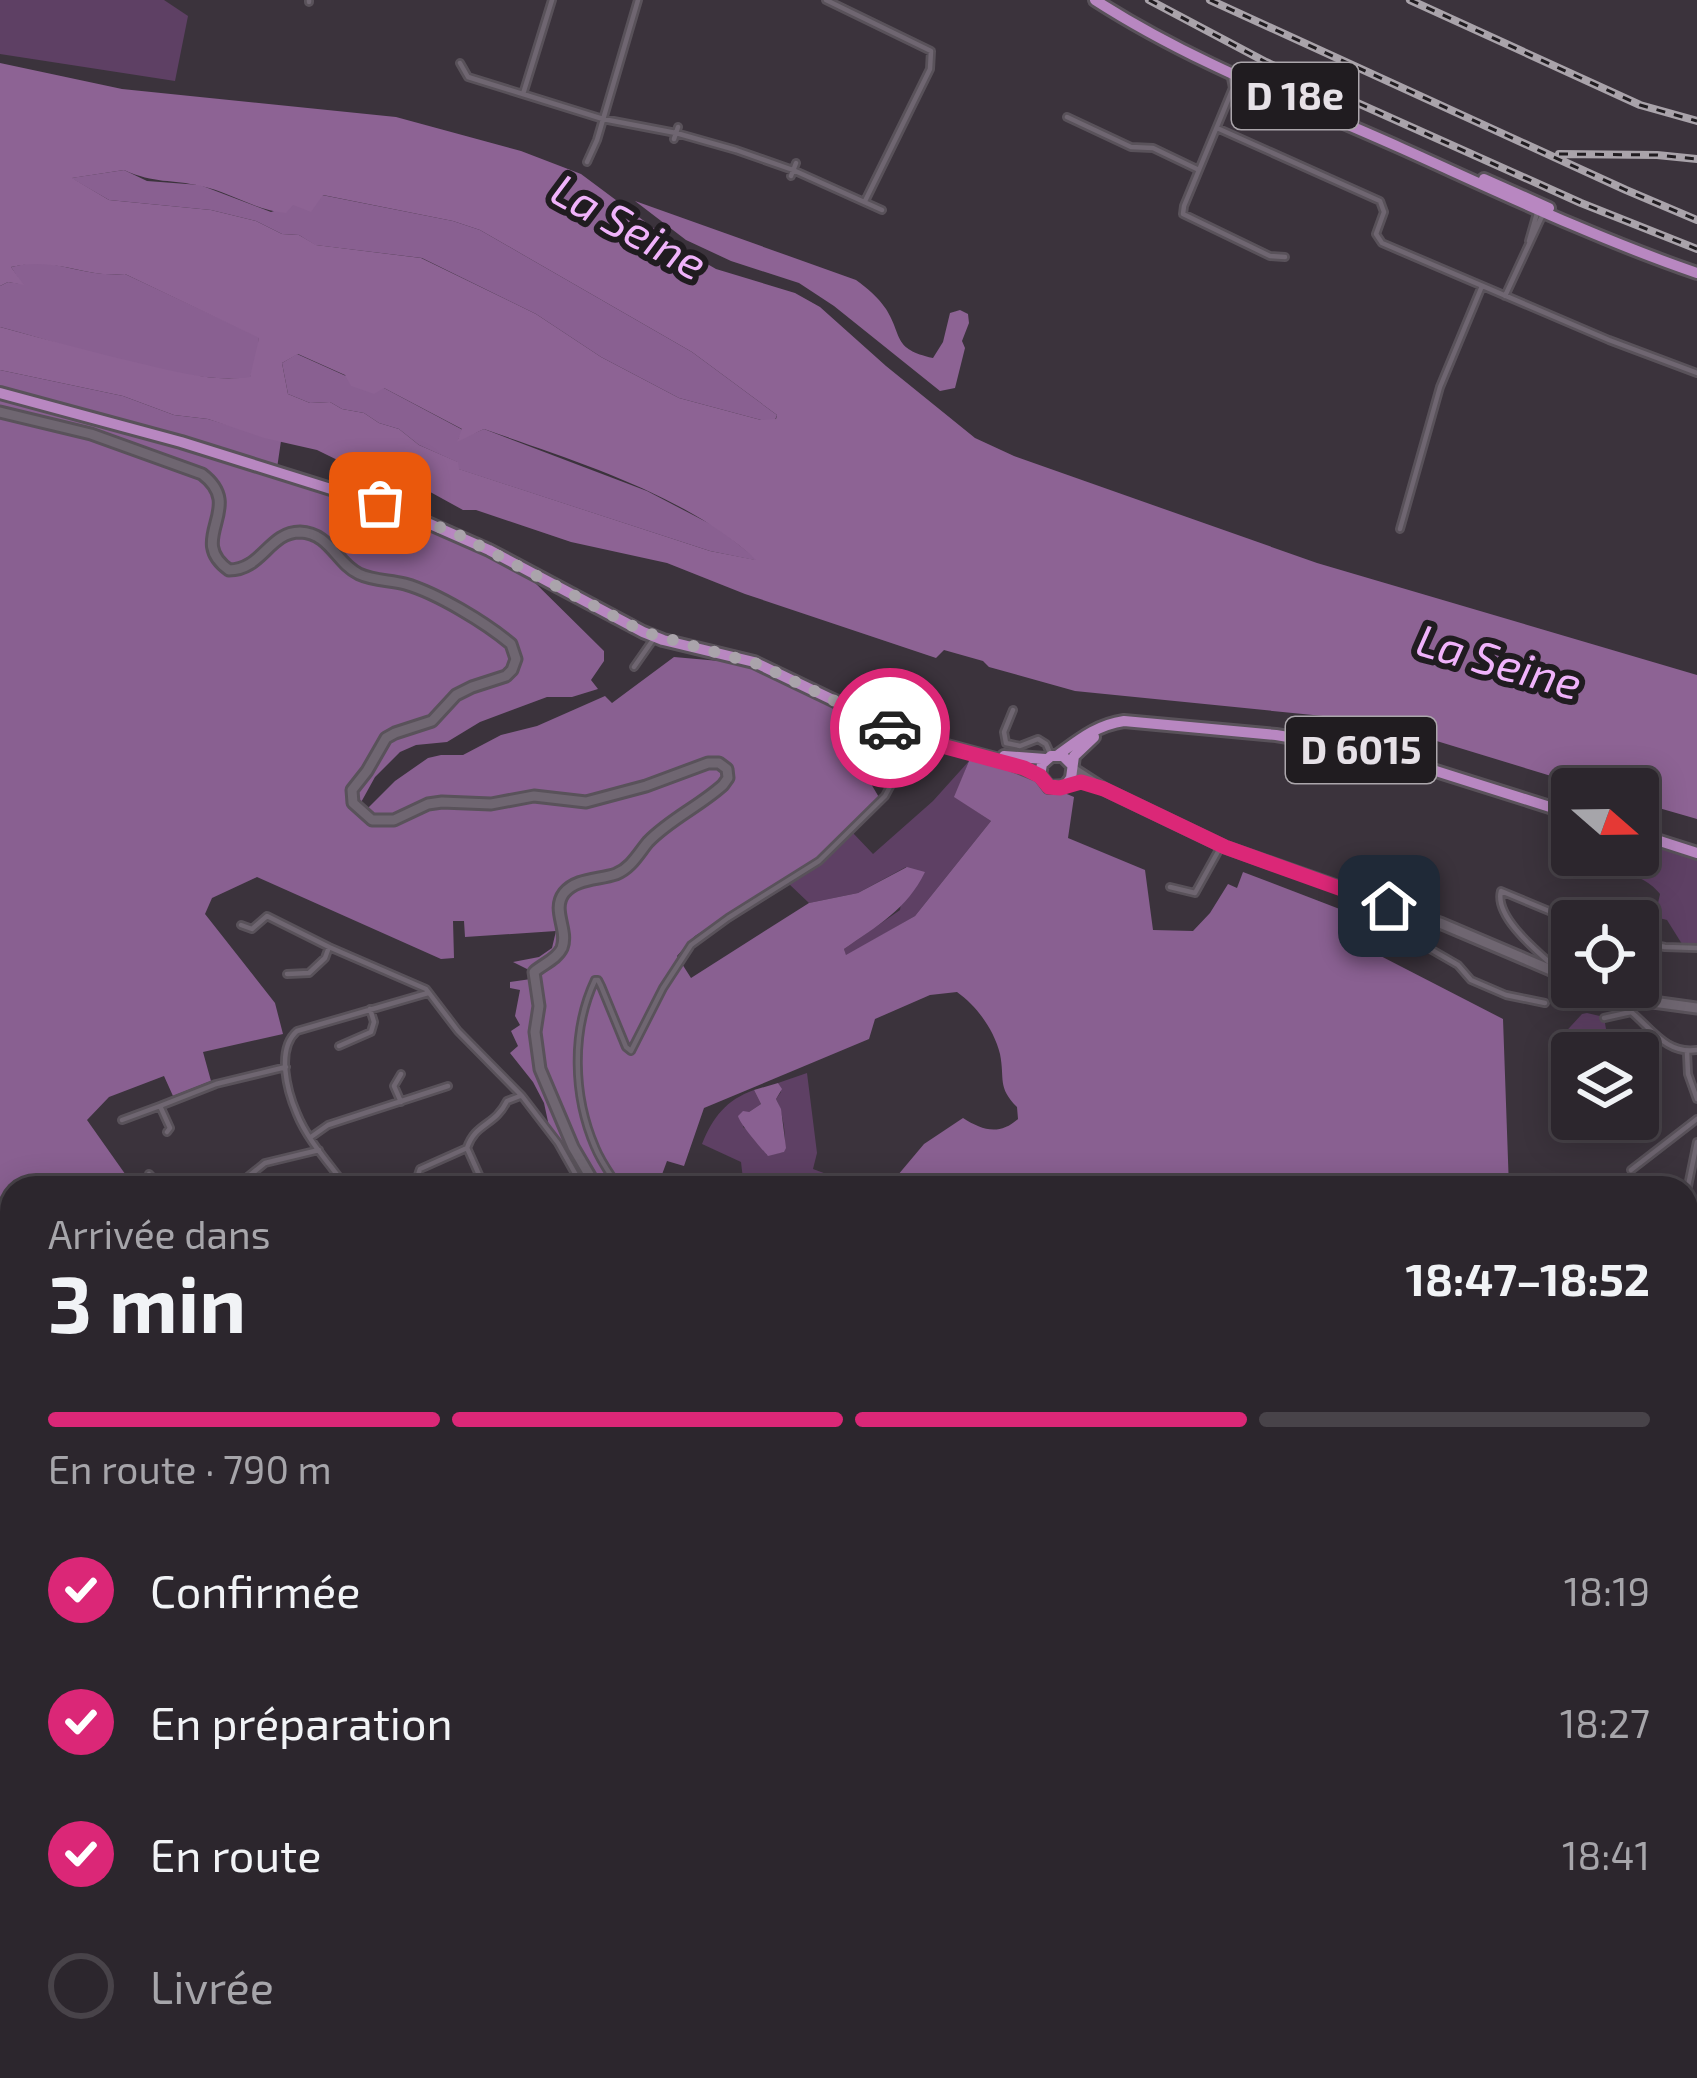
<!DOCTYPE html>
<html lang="fr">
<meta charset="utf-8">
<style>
body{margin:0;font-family:"Exo 2",sans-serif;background:#383239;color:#f1f3f6;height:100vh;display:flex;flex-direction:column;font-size:45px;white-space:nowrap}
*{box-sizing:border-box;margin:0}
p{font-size:39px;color:#a6a5aa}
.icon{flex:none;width:66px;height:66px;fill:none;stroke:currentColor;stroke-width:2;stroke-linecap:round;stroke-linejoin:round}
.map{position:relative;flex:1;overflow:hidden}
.side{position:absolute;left:0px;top:1176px;width:1698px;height:903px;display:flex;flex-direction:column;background:#2c262d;border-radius:36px 36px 0 0;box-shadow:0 6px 30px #0003,0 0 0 3px #484349}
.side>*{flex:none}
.needle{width:78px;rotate:110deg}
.tools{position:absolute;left:1551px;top:768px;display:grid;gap:24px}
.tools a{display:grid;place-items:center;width:108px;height:108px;border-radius:12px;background:#2c262d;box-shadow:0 6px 30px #0003,0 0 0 3px #484349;font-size:60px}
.pin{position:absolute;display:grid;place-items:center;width:102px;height:102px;color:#fff;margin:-51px;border-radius:24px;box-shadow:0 6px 18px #0006}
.courier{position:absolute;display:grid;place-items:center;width:120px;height:120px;margin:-60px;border:9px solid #db2777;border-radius:50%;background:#fff;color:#222;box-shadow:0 3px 15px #0007}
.headline em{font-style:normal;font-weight:700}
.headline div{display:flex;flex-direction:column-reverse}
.headline{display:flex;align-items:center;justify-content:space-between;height:204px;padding:0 48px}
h1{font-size:78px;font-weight:700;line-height:90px}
.bar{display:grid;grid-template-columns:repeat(4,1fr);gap:18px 12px;align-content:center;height:144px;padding:0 48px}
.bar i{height:15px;border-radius:9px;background:#484349}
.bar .current{background:#db2777}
.bar p{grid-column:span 4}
ol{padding:0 48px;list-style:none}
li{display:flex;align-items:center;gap:36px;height:132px}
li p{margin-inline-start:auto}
li .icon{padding:12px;border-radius:50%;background:#db2777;color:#fff;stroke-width:4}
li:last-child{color:#a6a5aa}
li i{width:66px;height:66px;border:6px solid #484349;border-radius:50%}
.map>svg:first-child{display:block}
.green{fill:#5e4064}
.forest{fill:#896091}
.water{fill:#8d6394;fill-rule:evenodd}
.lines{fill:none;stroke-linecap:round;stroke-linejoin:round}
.street-casing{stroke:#59525a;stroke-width:10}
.secondary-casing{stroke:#59525a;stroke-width:15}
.primary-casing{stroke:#59525a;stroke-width:16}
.street{stroke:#6f6671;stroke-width:4.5}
.secondary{stroke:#6f6671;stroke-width:9}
.primary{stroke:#b887c1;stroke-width:10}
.rail-casing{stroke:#a9a3aa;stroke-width:8}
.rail{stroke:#201c20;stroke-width:3;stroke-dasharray:9;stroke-linecap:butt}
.done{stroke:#aaa4ab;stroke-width:12;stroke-dasharray:0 21.6}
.route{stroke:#db2777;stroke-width:15}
.labels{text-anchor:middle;stroke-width:12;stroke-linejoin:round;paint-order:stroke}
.shield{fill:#201c20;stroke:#aba6ab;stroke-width:3}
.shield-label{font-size:39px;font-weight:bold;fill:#e6e1e7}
.water-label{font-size:45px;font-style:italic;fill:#f0b3fb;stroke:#201c20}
</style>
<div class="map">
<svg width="1697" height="2078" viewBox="0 0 1697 2078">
<rect width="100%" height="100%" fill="#3b333c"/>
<!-- green -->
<path class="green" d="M0,0H164L188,16L175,81L0,54Z
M969,761L955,797L991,821L915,916L846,956L844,949L900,910L906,867L858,893L809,903L788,883L820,863L853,833L873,854L933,801Z
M1638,841L1697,860V943L1682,944L1667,920L1655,917L1660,894C1648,879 1636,877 1619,870L1623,855H1638Z
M1587,1013L1604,1017L1610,1053H1572V1091L1560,1038L1582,1014Z
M807,1073L817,1153L813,1169L848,1182L844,1188H744L741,1162L702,1144C713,1117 726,1100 754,1090L761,1104L749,1112L743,1127L751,1132L767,1155L784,1152C787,1138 783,1112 776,1099L781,1092L778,1083Z
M0,1679C7,1687 6,1697 12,1706V2067H249L253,2078H0Z"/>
<!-- forest -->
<path class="forest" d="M124,170L147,181L200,185L271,212L322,195L453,221L480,230L692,352L777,415L775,420H761L679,398L601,357L536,314L422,258L315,245L299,235L282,234L256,221L211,210L109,200L71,178Z
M35,262C65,265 95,277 125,274L259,337L258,354L250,378C178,384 72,346 0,327V286L8,282L22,284L11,267Z
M297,354L346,376L384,388L463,430L458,440L484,429L647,491L718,528L759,561L710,551L458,469L457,462L419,445L399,429L379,423L364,413L342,409L330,402L310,403L288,394L282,363Z
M0,370L123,396L174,415L208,419L281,441L276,475L453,534L522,570L604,651V661L591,680L598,689L572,697H547L480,722L447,742L416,745L400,752L375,777L359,806L365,811L395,781L428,758L441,755H463L501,735L537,726L605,696L612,703L674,657L753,664L887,734L867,777L880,799L817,859L695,936L677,956L691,978L809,903L858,893L907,867L925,872C908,908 876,927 844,949L846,955L915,916L991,821L954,797L969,761H988L1074,797L1068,838L1145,870L1153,930L1193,931L1210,913L1228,884L1237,888L1243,872L1350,913L1369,950L1503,1019L1509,1188H1395L1393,1176L1309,1188H887L924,1144L963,1118C982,1130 999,1136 1018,1119L1017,1107C997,1087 1005,1079 1000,1054C994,1030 977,1006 957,992L930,995L875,1019L869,1039L704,1108L684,1166L667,1161L657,1188H600L593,1177L585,1180L579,1174L550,1131L544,1103L533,1082L510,1053L518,1046L511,1031L520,1025L515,1016L520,990L510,988V982L531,979V971L513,962L539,957L552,948L556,931L465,937L464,921H453L454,958L441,959L257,877L212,898L205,914L275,1003L283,1034L203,1052L211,1081L173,1096L164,1076L109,1097L87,1120L135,1188H12V1706L0,1679Z
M778,1083L782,1089L776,1099L781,1109L786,1148L784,1152L768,1156C761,1148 740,1124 738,1116L743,1111L749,1112L761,1104L754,1090Z
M1697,1479V1641L1686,1608V1492Z
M1686,1760L1697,1765V1908L1686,1901Z
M249,2067H550L540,2078H253Z"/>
<!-- water -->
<path class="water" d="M0,63L122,89L396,117L521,151L581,174L683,250L716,269L795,293L820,307L886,366L975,438L1014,456L1317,563L1697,675V819L1638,802V789H1594L1417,735L1323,716L1075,691L989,667L983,661L944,650L936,658L745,594L667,563L571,542L476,510H463L412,482L364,473L317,450L264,438L208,419L174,415L123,396L0,370V327C49,340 98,354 147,365C181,373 215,382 250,377L259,338L125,274C84,278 56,256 11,267L24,285L8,282L0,286ZM124,170C155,184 171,179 201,186C230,192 257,211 286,213L293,205L311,212L323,195L453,221L480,230L692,352L777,415L776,419L761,420L679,398L601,357L536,314L421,258L316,245L299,235L282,234L256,221L211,210L109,200L72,178ZM298,354L345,375L351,386L374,394L384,388L462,429L457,442L484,429C574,461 686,494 756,560L710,551L459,469L458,462L419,445L399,429L379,423L364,413L342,409L330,402L310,403L288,394L282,363Z
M635,201L856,280C867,288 878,297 886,309C903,336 892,349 933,358L943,342L950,313L960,310L968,314L969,323L962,341L965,348L955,388L940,391L834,306L799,283L731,261L686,240Z"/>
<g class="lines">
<!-- street casing -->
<g class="street-casing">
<path id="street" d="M309,0V2
M826,0L931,51L930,69L865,201
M460,63L468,77L603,119L676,133L736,150L793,170L882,210
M1231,78L1233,88L1184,206L1183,214L1270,256L1285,257
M523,94L552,0
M1067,117L1131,147L1153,148L1199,170
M1217,128L1380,201L1384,212L1376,234L1382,243L1609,340L1697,373
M674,139L678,127
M587,162L597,140L638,0
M791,176L796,163
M1529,241L1537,213
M1505,296L1543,214
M1400,529L1440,387L1482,286
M634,667L655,637
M1013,710L1004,732L1006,743L1020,746L1038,739L1046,744L1050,753
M1170,887L1195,893L1220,848
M1392,911L1393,920L1432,950L1458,965L1471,980L1506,995L1545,1003
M241,925L252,929L267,916L329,947L426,989L458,1031L522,1096L558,1143L576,1175L591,1188
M1638,942L1665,947L1697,948
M1557,969C1538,952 1494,917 1501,891L1573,921
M287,974L309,973L325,958L329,947
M1581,987C1594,995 1611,998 1625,1007C1649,1024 1664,1055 1697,1050
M1604,1018L1631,1012
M339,1046L371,1032L374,1022L370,1009
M1687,1052L1688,1074L1697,1099
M401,1074L394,1086L401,1102
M122,1120L160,1106
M167,1132L170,1128L160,1106L216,1084L286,1067
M311,1137L328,1125L448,1086
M467,1148L485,1188
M1631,1170L1697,1119
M149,1174L162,1188
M1530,1183V1188
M234,1188L265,1163L319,1150
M347,1188C330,1164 308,1141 297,1114C287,1091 276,1049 297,1031L428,993
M418,1188L416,1181L420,1169L467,1148C475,1123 495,1126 507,1101L520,1096
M619,1188C611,1175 601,1162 595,1147C573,1096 571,1031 595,980H598L601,986L626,1047L631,1051L663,988L691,945L728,918L819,861L885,796L914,742
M1687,1191L1697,1142
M1686,1244L1697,1258
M1686,1295L1697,1286
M1686,1957L1697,1965
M1691,2048L1695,2052L1697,2065
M1369,2067L1372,2078
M1462,2067L1464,2078
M1532,2067L1533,2078
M1643,2067L1646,2078
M1575,2078L1576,2070L1585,2067"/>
</g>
<!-- secondary casing -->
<g class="secondary-casing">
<path id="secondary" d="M0,412L91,434L202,474C247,508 185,539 229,570C262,570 269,532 300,532C330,533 336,563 359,574C374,581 390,580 405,584C437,593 486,623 511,644L516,659L512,670L506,676L472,687L456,695L432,721L395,733L386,738L367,771L352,790L353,803L372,820H394L428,804L442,802L491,804L534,796L586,802L646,786L708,763H719L727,769L728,778L723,785C700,806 670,819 648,842C638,854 631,868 616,874C599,880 576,878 564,893C551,910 569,930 562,948C557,959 543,964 534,972L539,1006L535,1032L540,1069L573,1147L597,1188
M1073,769L1104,789L1225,847L1385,903L1393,909L1440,923L1572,979
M1597,987L1653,1002L1697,1008
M1686,1440L1697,1420
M1686,1721L1697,1724
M1686,1751L1697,1755
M1686,2019L1697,2018
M819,2067L822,2078
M1127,2067L1138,2078
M1147,2078L1153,2076L1160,2078
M1413,2078L1446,2067"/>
</g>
<!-- primary casing -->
<g class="primary-casing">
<path id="primary" d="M1095,0C1191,62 1298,102 1401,148C1499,192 1595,238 1697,273
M1484,179L1549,208
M0,393L181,442L398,510L489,550L643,632L663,640L754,662L906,735L1010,763L1040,775
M1058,755C1080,739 1097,725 1124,721L1276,735L1343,746L1398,759L1572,814
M1004,756L1045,759
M1071,764L1063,756H1051L1042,764L1040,775L1049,787L1065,786L1071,778L1074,756L1094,737
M1638,834L1697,853"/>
</g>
<!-- street -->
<use href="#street" class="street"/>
<!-- secondary -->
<use href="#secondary" class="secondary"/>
<!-- primary -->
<use href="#primary" class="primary"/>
<!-- rail casing -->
<g class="rail-casing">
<path id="rail" d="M1149,0L1266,62L1581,203L1697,249
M1210,0L1626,190L1697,220
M1410,0L1640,105L1697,121
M1559,154L1657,155L1697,159"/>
</g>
<!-- rail -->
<use href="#rail" class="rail"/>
</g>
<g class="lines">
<!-- done -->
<path class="done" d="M380,503L457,534L644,632L761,665L890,728"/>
<!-- route -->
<path class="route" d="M890,728L916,739L1024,768L1040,776L1049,787L1060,788L1081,782L1104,789L1225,847L1389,906"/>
</g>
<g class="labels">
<!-- shield labels -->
<g class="shield">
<rect x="1232" y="63" width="126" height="66" rx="9"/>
<rect x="1286" y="717" width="150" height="66" rx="9"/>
</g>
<g class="shield-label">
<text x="1295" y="110">D 18e</text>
<text x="1361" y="764">D 6015</text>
</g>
<!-- water labels -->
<g class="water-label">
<text transform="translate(629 227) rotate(29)" y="16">La Seine</text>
<text transform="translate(1499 662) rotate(16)" y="16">La Seine</text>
</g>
</g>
</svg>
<div class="tools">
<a><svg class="needle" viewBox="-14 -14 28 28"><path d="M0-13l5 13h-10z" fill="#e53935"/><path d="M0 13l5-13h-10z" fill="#a6a5aa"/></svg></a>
<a><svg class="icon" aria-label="locate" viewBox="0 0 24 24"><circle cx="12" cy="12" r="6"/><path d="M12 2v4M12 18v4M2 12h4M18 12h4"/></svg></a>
<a><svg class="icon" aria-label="layers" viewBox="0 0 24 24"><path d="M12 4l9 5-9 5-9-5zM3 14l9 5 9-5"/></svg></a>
</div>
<div class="pin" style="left:380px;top:503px;background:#ea580c"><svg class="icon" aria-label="bag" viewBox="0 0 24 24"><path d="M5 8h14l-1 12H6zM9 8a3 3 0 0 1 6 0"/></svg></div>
<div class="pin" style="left:1389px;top:906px;background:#1f2937"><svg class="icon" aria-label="home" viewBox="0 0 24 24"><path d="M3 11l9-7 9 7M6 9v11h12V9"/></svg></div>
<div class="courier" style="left:890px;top:728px"><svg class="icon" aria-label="car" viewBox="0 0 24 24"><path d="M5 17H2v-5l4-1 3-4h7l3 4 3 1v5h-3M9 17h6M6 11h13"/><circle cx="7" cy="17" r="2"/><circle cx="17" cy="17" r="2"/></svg></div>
<section class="side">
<div class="headline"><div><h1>3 min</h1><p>Arrivée dans</p></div><em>18:47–18:52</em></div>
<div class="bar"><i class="current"></i><i class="current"></i><i class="current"></i><i></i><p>En route · 790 m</p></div>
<ol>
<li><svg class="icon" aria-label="check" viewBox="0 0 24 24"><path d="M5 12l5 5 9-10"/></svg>Confirmée<p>18:19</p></li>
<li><svg class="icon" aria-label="check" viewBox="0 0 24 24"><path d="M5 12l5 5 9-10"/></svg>En préparation<p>18:27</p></li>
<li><svg class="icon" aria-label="check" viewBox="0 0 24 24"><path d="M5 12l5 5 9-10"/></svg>En route<p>18:41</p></li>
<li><i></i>Livrée</li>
</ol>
</section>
</div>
